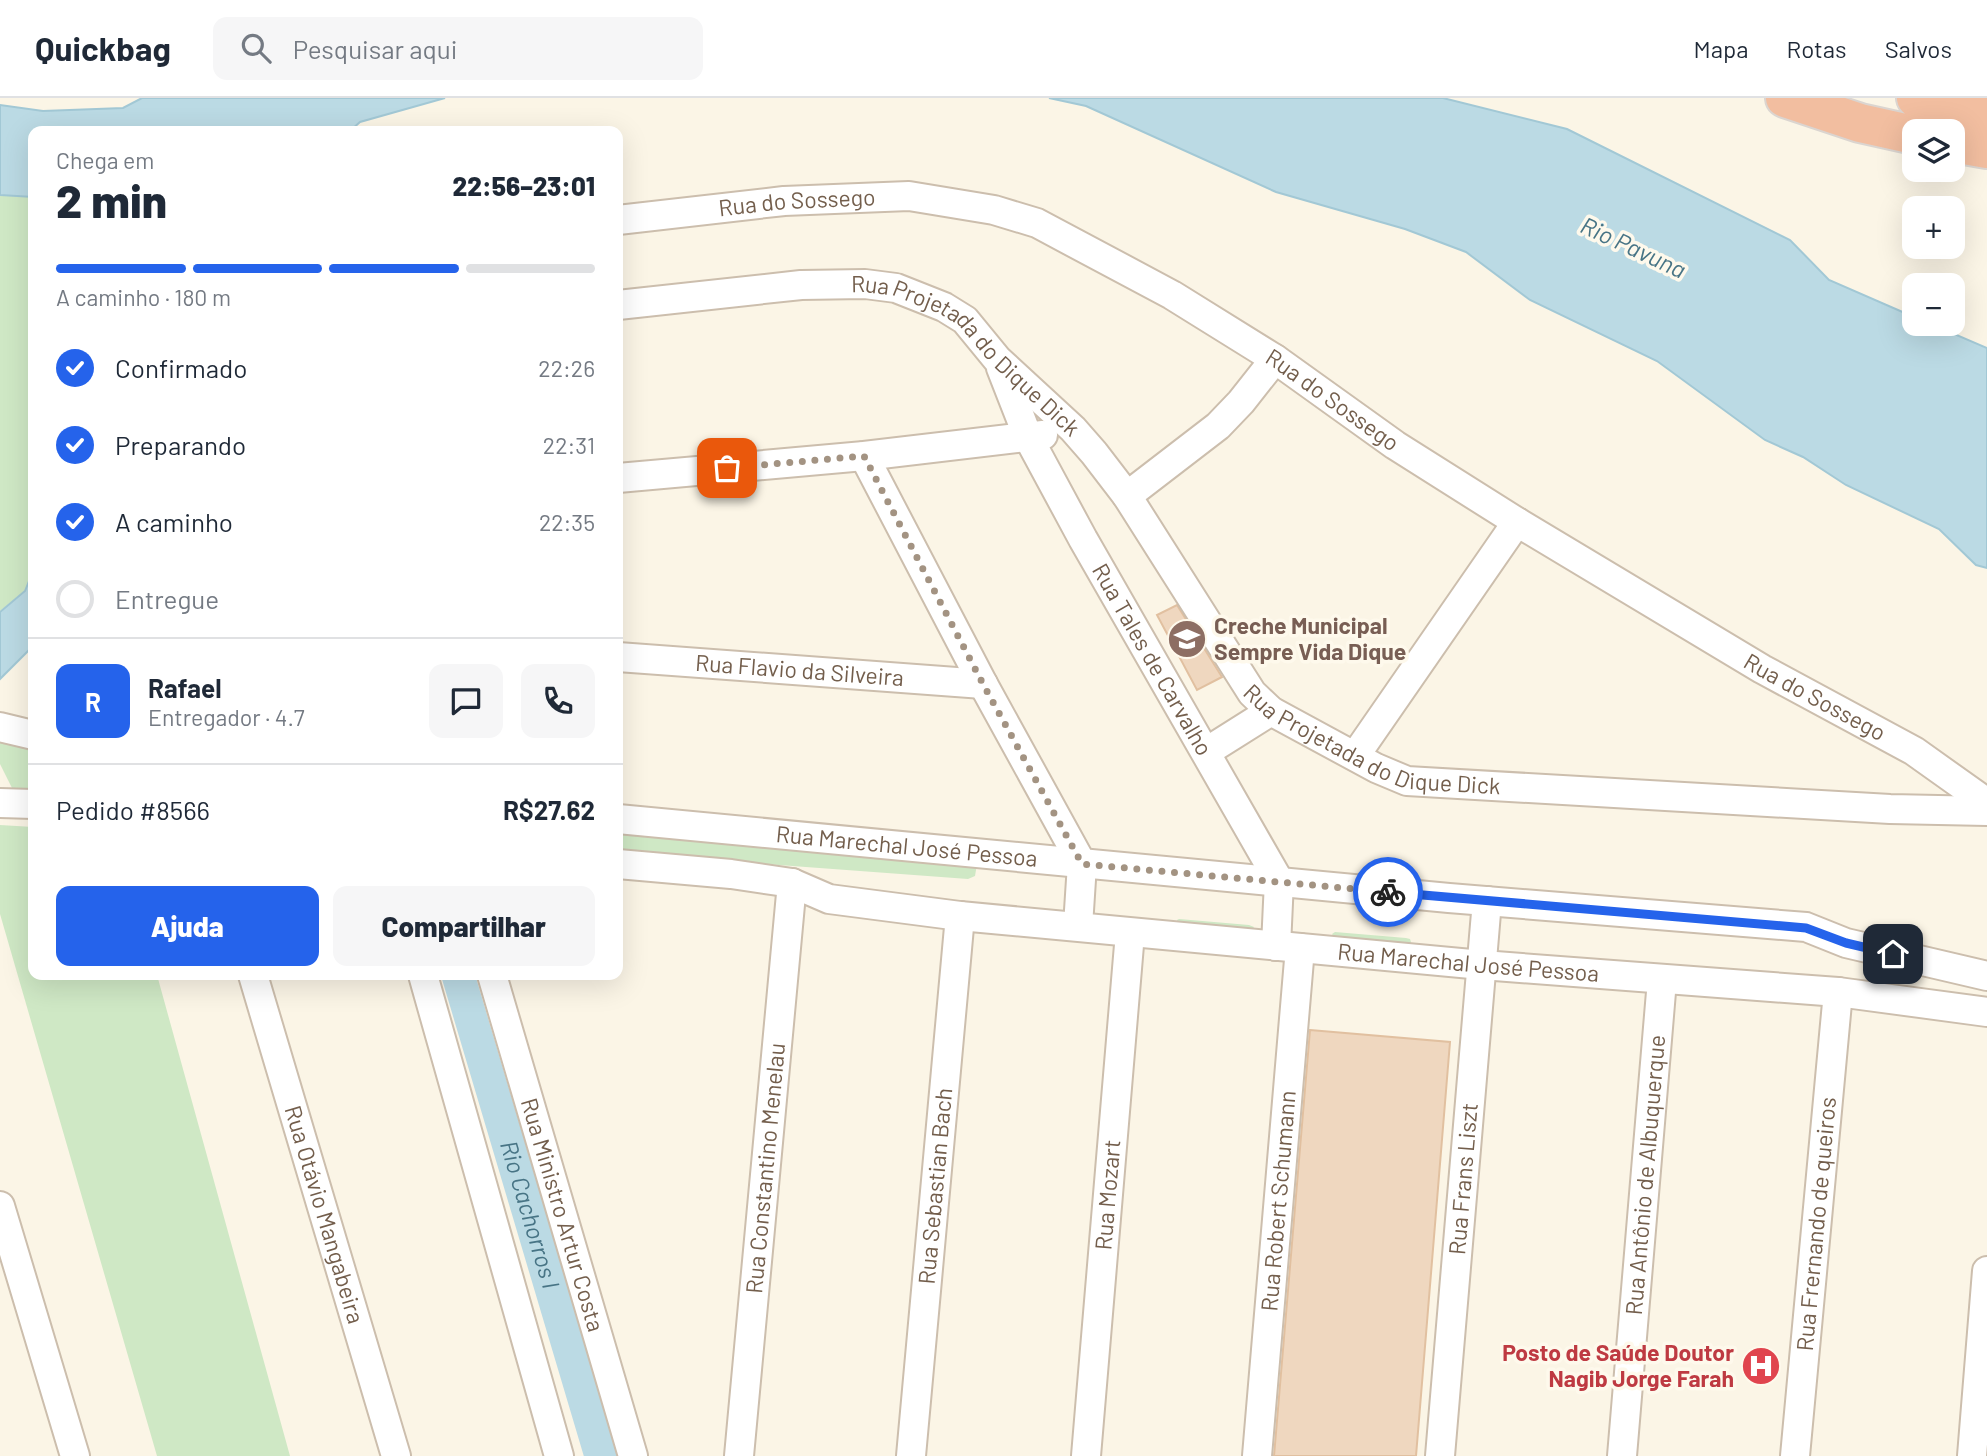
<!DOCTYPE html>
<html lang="pt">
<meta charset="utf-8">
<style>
body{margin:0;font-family:Barlow,sans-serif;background:#f6f6f7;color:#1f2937;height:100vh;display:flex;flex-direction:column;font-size:26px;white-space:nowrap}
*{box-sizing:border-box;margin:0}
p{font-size:23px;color:#747a83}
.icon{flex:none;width:38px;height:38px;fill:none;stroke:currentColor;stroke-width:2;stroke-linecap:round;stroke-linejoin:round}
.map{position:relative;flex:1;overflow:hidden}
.side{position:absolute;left:28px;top:28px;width:595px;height:854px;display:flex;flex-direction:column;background:#fff;border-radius:14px;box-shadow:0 7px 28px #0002}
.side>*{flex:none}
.fabs{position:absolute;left:1902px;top:21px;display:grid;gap:14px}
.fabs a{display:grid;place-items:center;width:63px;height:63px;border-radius:14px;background:#fff;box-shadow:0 7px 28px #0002;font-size:35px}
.pin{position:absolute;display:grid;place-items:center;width:60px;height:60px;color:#fff;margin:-30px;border-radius:14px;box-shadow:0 4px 10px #0006}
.courier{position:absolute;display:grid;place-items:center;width:70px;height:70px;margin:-35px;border:5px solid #2563eb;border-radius:50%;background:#fff;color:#222;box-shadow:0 2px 9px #0007}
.summary em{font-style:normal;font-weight:800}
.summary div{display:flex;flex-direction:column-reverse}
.summary{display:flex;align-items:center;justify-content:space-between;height:119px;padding:0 28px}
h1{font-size:46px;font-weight:800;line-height:52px}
.bar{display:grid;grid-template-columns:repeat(4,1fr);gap:10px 7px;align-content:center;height:84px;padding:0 28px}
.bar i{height:9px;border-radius:5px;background:#e0e1e3}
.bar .on{background:#2563eb}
.bar p{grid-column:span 4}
.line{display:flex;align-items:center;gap:18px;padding:0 28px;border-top:2px solid #e0e1e3}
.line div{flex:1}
.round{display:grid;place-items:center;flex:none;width:74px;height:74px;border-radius:14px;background:#f6f6f7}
ol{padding:0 28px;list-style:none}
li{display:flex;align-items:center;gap:21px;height:77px}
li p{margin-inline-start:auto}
li .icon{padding:7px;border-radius:50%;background:#2563eb;color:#fff;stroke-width:4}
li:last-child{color:#747a83}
li i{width:38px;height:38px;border:4px solid #e0e1e3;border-radius:50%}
.action{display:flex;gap:14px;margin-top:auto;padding:14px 28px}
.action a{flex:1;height:80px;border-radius:14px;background:#2563eb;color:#fff;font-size:28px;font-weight:800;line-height:80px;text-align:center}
.action a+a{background:#f6f6f7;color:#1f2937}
header{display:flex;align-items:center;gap:42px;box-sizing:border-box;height:98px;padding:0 35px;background:#fff;border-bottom:2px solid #e0e1e3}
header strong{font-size:33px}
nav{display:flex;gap:38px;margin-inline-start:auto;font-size:24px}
.search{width:490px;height:63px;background:#f6f6f7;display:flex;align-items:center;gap:18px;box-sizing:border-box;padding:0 24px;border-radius:14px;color:#747a83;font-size:26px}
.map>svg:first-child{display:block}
.green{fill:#cfe8c5}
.water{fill:#bbdae4;stroke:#a2c8d5;stroke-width:2}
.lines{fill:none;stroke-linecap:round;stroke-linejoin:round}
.river{stroke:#bbdae4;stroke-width:33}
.building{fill:#efd7bf;stroke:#e1c0a0;stroke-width:2}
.minor-casing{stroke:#ccbead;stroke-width:32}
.highway-casing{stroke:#dbd5d0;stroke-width:42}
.minor{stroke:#fff;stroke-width:28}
.highway{stroke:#f2bea0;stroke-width:38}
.done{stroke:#a39382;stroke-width:7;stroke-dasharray:0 12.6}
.route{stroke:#2563eb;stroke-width:9}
.labels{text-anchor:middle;stroke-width:7;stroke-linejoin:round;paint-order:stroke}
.street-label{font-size:23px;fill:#735e4c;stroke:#fef9ec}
.education-label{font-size:23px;font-weight:bold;fill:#785e54;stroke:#fef9ec;text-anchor:start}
.health-label{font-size:23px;font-weight:bold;fill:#be3a42;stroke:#fef9ec;text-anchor:end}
.water-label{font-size:24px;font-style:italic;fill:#477485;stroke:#fef9ec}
</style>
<header>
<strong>Quickbag</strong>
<div class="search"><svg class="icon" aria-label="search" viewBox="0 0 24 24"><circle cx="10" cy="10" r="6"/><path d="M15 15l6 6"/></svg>Pesquisar aqui</div>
<nav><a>Mapa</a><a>Rotas</a><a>Salvos</a></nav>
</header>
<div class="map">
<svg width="1987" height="1358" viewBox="0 0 1987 1358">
<rect width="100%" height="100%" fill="#fbf5e6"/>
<!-- green -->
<path class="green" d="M0,97L33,99V473L25,493L0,513Z
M0,643L33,653V694L13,692L0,666Z
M0,727L33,729V877H157L290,1358H157L0,816Z
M618,733L977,766L975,778L968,781L618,755Z
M1179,821L1249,827L1254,829L1252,832L1178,826L1177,822Z
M1335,834L1406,840L1410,841L1411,844L1410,846L1335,840L1332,836Z"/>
<!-- water -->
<path class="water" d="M142,0H445L360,24L350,33H33V99L0,97V7L43,13L123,10Z
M1049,0H1443L1567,31L1790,142L1829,182L1914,219V226H1931L1987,250V470L1976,467L1939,431L1846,387L1803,359L1765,342L1657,263L1530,202L1466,154L1405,131L1276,94L1086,8Z
M33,473V548L0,581V514L25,493Z"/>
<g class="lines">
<!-- river -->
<path class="river" id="s1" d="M458,877L601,1358"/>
</g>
<!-- building -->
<path class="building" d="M1177,507L1222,579L1197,592L1157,517Z
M1310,932L1450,944L1416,1358H1274Z"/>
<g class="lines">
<!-- minor casing -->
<g class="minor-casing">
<g id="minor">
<path id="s2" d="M618,122L784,103L909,98L994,112L1037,125L1172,197L1275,261L1395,347L1517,424L1762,571L1914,653L1987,705"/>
<path id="s3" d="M618,207L801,187L865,186L896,190L944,209L965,222L997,261L1073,331L1094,355L1127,398L1252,595L1271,613L1376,670L1407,683L1890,711L1987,713"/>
<path id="s4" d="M1001,270L1028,339L1083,441L1279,783L1276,848"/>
<path d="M864,358L983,586L1082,766L1078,828"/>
<path d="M618,380L864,358L1043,337"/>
<path d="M1127,398L1218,328L1241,304L1275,261"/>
<path id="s5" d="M618,559L983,586"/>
<path d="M0,629L33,637"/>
<path d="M1206,654L1271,613"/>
<path d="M1355,658L1517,424"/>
<path d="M0,705L33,706"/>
<path id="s6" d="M618,721L1449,800L1806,829L1846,845L1987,878"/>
<path id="s7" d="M618,766L731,776L792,785L829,801L960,818L1482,867L1838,894L1987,914"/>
<path id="s8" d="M253,877L396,1358"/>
<path d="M423,877L559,1358"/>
<path id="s9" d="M492,877L633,1358"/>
<path d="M0,1108L75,1358"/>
<path id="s10" d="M739,1358L792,785"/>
<path id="s11" d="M911,1358L960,818"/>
<path id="s12" d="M1086,1358L1130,835"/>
<path id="s13" d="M1257,1358L1300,850"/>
<path id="s14" d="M1440,1358L1487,803"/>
<path id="s15" d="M1622,1358L1662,882"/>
<path id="s16" d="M1795,1358L1838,894"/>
<path d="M1972,1358L1987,1173"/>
</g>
</g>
<!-- highway casing -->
<g class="highway-casing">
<path id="highway" d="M1785,0L1860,25L1914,37
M1916,0L1987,17
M1953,45L1987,51"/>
</g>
<!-- minor -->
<use href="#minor" class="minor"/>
<!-- highway -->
<use href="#highway" class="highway"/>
</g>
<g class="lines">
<!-- done -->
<path class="done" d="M727,370L864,358L983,586L1082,766L1388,794"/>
<!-- route -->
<path class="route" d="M1388,794L1806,830L1846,845L1893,856"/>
</g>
<!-- icons -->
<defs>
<g id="school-disc" transform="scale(2.0125)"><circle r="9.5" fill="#8d6e63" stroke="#fef9ec"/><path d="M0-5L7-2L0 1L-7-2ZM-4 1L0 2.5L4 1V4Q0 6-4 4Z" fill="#fff"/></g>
<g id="hospital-disc" transform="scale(2.0125)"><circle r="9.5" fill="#e0444e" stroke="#fef9ec"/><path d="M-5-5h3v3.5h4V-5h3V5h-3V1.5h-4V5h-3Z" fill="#fff"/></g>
</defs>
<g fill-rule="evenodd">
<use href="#school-disc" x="1187" y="541"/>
<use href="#hospital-disc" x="1761" y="1268"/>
</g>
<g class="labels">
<!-- street labels -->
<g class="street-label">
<text dy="8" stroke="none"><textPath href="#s2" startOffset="180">Rua do Sossego</textPath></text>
<text dy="8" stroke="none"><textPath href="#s3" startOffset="374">Rua Projetada do Dique Dick</textPath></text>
<text dy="8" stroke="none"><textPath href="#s2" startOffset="768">Rua do Sossego</textPath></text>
<text dy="8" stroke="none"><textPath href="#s4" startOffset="329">Rua Tales de Carvalho</textPath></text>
<text dy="8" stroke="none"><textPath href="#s5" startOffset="182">Rua Flavio da Silveira</textPath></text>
<text dy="8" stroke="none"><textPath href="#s2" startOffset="1335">Rua do Sossego</textPath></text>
<text dy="8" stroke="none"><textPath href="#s3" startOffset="962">Rua Projetada do Dique Dick</textPath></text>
<text dy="8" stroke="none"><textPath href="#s6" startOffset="290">Rua Marechal José Pessoa</textPath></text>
<text dy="8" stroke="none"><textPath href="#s7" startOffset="858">Rua Marechal José Pessoa</textPath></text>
<text dy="8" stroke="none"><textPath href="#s10" startOffset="289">Rua Constantino Menelau</textPath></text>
<text dy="8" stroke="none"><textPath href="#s15" startOffset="282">Rua Antônio de Albuquerque</textPath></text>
<text dy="8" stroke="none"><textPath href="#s14" startOffset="278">Rua Frans Liszt</textPath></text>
<text dy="8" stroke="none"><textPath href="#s11" startOffset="271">Rua Sebastian Bach</textPath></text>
<text dy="8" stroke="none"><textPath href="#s12" startOffset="262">Rua Mozart</textPath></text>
<text dy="8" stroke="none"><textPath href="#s13" startOffset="256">Rua Robert Schumann</textPath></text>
<text dy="8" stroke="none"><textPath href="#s8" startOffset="250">Rua Otávio Mangabeira</textPath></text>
<text dy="8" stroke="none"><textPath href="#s9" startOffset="250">Rua Ministro Artur Costa</textPath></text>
<text dy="8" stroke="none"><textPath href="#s16" startOffset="233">Rua Frernando de queiros</textPath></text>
</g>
<!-- education labels -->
<g class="education-label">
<text x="1214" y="536">Creche Municipal<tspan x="1214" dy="26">Sempre Vida Dique</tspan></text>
</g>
<!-- health labels -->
<g class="health-label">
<text x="1734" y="1263">Posto de Saúde Doutor<tspan x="1734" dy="26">Nagib Jorge Farah</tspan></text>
</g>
<!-- water labels -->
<g class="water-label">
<text transform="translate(1633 150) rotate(25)" y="8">Rio Pavuna</text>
<text dy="8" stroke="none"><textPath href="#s1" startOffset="250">Rio Cachorros I</textPath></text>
</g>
</g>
</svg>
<div class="fabs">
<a><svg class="icon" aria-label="layers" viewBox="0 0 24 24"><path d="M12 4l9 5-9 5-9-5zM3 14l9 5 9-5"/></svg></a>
<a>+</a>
<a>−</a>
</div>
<div class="pin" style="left:727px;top:370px;background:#ea580c"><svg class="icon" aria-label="bag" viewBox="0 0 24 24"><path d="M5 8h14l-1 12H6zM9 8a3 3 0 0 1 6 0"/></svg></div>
<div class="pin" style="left:1893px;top:856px;background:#1f2937"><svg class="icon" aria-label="home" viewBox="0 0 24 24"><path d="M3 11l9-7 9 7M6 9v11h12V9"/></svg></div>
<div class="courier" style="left:1388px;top:794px"><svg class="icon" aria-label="bike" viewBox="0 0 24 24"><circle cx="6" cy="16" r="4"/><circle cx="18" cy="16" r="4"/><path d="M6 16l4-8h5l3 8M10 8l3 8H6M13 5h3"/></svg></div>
<section class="side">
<div class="summary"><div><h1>2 min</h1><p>Chega em</p></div><em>22:56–23:01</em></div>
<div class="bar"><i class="on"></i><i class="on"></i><i class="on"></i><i></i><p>A caminho · 180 m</p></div>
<ol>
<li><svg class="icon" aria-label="check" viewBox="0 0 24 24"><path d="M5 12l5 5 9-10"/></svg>Confirmado<p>22:26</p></li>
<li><svg class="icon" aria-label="check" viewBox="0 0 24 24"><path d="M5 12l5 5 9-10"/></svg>Preparando<p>22:31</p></li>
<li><svg class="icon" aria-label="check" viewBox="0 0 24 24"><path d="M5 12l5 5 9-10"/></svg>A caminho<p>22:35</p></li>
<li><i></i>Entregue</li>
</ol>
<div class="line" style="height:126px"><b class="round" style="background:#2563eb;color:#fff">R</b><div><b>Rafael</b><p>Entregador · 4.7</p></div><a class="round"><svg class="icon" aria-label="chat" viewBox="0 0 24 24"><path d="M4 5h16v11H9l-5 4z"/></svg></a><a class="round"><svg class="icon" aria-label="phone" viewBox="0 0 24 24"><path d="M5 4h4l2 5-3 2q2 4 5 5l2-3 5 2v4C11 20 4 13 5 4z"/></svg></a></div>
<div class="line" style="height:91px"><div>Pedido #8566</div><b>R$27.62</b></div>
<div class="action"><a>Ajuda</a><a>Compartilhar</a></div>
</section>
</div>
